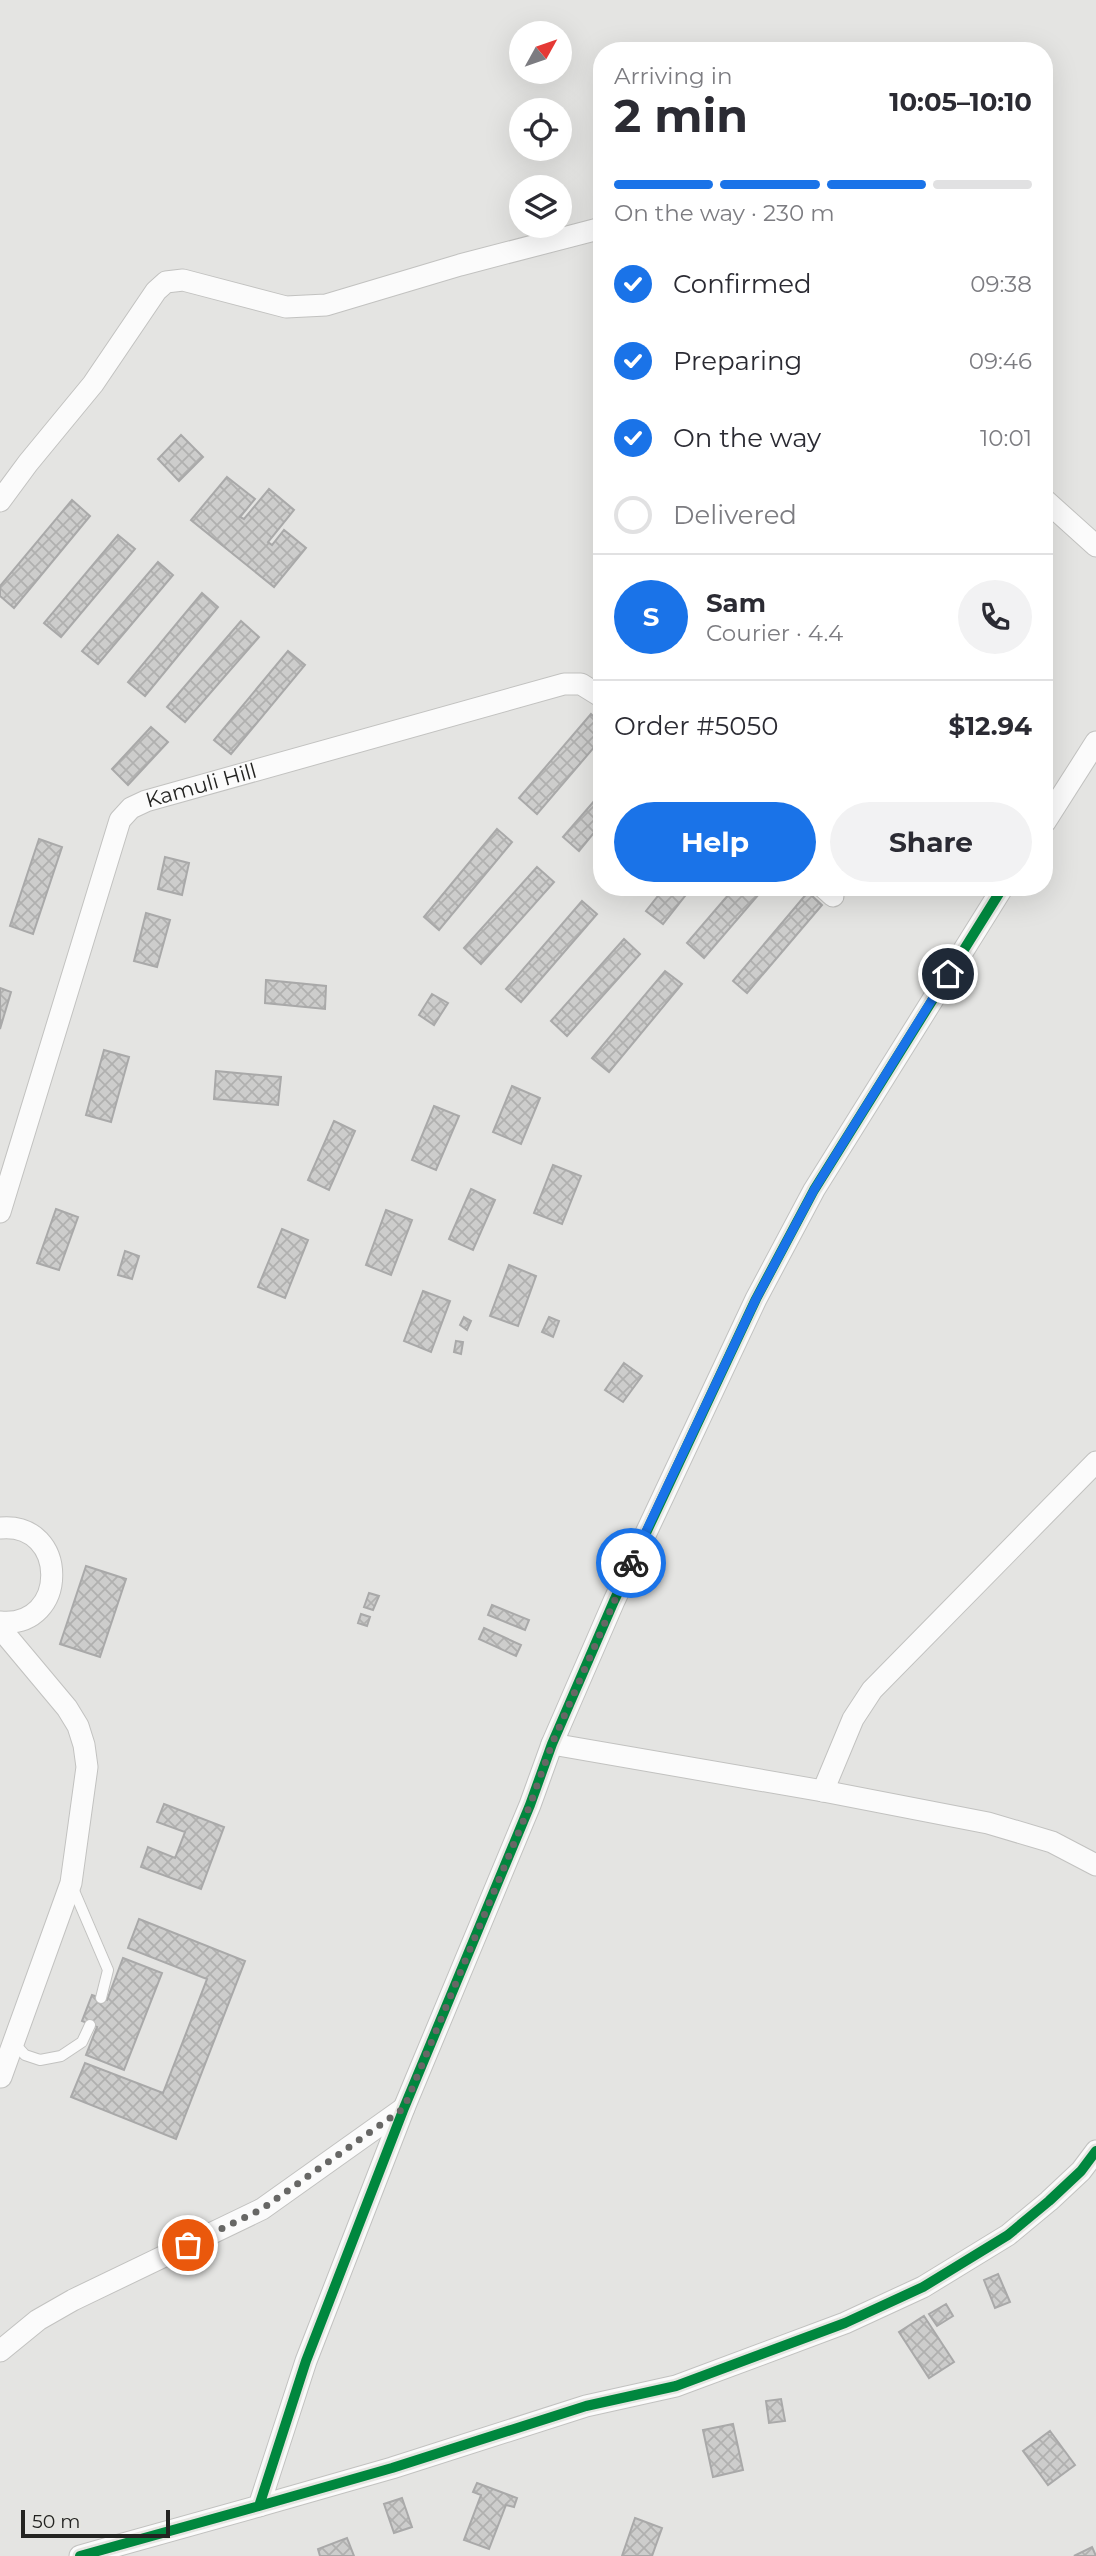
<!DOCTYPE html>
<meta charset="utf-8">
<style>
body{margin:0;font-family:Montserrat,sans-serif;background:#f2f2f3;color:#2b2b33;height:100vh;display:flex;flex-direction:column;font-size:26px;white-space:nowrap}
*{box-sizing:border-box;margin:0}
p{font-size:23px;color:#7c7c81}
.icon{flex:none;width:38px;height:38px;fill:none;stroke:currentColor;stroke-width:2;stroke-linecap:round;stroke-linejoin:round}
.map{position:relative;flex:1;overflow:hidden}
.panel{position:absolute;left:593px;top:42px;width:460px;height:854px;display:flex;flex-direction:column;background:#fff;border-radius:28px;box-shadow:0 7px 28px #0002}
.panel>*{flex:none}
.needle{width:46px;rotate:50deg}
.fabs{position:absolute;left:509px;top:21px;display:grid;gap:14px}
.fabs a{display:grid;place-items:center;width:63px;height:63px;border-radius:50%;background:#fff;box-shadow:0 7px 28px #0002;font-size:35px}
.scale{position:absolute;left:21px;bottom:18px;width:149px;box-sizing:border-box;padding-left:7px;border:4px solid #232321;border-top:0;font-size:19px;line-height:24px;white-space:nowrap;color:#232321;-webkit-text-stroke:5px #e5e5e1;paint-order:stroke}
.pin{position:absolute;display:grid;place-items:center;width:60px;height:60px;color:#fff;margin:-30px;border:4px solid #fff;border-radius:50%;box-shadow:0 2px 7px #0007}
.courier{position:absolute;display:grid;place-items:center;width:70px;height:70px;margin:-35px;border:5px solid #1a73e8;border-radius:50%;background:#fff;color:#222;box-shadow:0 2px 9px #0007}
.summary em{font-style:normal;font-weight:700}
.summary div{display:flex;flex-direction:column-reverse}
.summary{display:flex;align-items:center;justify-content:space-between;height:119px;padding:0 21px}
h1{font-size:46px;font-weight:700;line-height:52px}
.bar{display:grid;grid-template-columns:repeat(4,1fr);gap:10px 7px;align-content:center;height:84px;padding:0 21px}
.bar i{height:9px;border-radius:5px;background:#e1e1e2}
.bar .selected{background:#1a73e8}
.bar p{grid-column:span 4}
.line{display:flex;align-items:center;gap:18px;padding:0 21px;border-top:2px solid #e1e1e2}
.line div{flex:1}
.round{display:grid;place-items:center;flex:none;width:74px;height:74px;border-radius:37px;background:#f2f2f3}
ol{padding:0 21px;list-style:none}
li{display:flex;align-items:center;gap:21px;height:77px}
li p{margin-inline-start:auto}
li .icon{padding:7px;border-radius:50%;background:#1a73e8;color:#fff;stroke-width:4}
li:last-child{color:#7c7c81}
li i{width:38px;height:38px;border:4px solid #e1e1e2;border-radius:50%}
.button{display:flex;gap:14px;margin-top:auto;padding:14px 21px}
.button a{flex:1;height:80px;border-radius:42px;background:#1a73e8;color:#fff;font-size:28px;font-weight:700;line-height:80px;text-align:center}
.button a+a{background:#f2f2f3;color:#2b2b33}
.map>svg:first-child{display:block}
.building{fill:url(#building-cross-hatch);stroke:#a9a9a9;stroke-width:2}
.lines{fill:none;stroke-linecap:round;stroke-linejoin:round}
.service-casing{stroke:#c2c2c0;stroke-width:12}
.minor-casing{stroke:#c2c2c0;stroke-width:23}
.service{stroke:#fbfbfb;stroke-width:10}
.minor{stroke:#fbfbfb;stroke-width:21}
.cycleway-casing{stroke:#e5e5e1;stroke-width:15}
.cycleway{stroke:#00873e;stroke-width:10}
.done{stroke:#676765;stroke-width:7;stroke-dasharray:0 12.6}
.route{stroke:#1a73e8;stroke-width:9}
.labels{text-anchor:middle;stroke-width:5;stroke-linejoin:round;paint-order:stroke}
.street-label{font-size:21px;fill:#232321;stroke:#e5e5e1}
</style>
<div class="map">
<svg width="1096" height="2556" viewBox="0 0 1096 2556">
<defs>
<pattern id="building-cross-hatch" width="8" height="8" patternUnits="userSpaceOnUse" patternTransform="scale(1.75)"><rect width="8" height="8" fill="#cdcdcc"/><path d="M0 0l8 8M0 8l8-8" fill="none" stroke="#b0b0af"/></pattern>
</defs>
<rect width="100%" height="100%" fill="#e4e4e2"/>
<!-- building -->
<path class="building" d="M181,435L203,457L179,481L158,459Z
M227,477L255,499L240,517L244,519L269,489L294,510L268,542L272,545L284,530L306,548L274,587L191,520Z
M72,500L90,516L14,608L0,596V586Z
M118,535L135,549L61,637L44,623Z
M158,562L173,575L98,664L82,651Z
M202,593L218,607L145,696L128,682Z
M241,621L259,637L185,722L167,707Z
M288,651L305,665L231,754L214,740Z
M591,714L602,724V738L537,814L519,798Z
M151,727L168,742L128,785L112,769Z
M602,792V823L579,851L563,837Z
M497,829L512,842L439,930L424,917Z
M39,839L62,847L33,934L10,926Z
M165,857L189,863L182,895L158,889Z
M537,867L554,882L481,964L464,948Z
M665,887H692L663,924L646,911Z
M735,887H765L704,958L687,943Z
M808,892L822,905L747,993L733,981Z
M582,901L597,914L521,1002L506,989Z
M146,913L170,920L157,967L134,961Z
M624,939L640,954L567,1036L551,1021Z
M665,971L682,984L609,1072L592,1058Z
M266,980L326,986L325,1009L265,1003Z
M0,988L11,992L0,1029Z
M432,994L448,1003L434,1025L419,1015Z
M104,1050L129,1057L111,1122L86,1115Z
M216,1071L281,1077L278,1105L214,1099Z
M512,1086L540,1098L521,1144L493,1132Z
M434,1106L459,1116L436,1170L412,1160Z
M334,1121L355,1131L329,1190L308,1180Z
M553,1165L581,1176L562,1224L534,1213Z
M471,1189L495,1200L473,1250L449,1239Z
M56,1209L78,1217L59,1270L37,1263Z
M386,1210L412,1220L391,1275L366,1265Z
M282,1229L308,1240L285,1298L258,1287Z
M125,1251L139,1256L132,1279L118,1275Z
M509,1265L536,1276L518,1326L490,1316Z
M423,1291L450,1301L431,1352L404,1341Z
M464,1317L471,1321L467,1330L460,1325Z
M549,1317L559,1321L553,1337L542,1332Z
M456,1341L463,1342L461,1354L454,1352Z
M624,1363L642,1376L623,1402L605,1390Z
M86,1566L126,1579L100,1657L60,1644Z
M369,1593L379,1596L373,1610L364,1607Z
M492,1605L529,1620L525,1630L488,1615Z
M361,1614L370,1617L367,1626L358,1623Z
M484,1628L521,1645L516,1656L479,1639Z
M164,1804L224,1827L201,1889L141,1867L148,1847L175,1858L185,1832L157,1822Z
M139,1919L245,1961L176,2139L71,2097L85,2063L163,2093L207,1979L128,1948Z
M123,1958L162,1973L124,2070L86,2055L97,2027L82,2021L92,1995L107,2000Z
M998,2274L1010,2302L995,2308L984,2280Z
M946,2304L953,2316L937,2326L929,2314Z
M924,2316L954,2362L929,2378L899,2332Z
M781,2399L785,2421L769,2423L766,2401Z
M733,2424L743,2470L713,2477L703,2430Z
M1050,2431L1075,2465L1048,2485L1023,2451Z
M477,2483L517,2498L514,2507L506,2505L489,2549L464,2540L481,2495L473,2492Z
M402,2498L412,2527L394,2533L384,2504Z
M635,2518L662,2528L652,2556H622Z
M347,2538L354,2556H320L318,2549Z
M1092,2547L1096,2556H1074Z"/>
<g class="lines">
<!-- service casing -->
<g class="service-casing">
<path id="service" d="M72,1886L108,1970L101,1998
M14,2043L25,2055L40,2060L61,2056L82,2042L90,2025"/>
</g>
<!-- minor casing -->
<g class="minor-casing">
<g id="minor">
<path d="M1045,500L1096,546"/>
<path d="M0,501L28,463L93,384L156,291L166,282L183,280L286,307L326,305L460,265L602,228"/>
<path d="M1045,822L1096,742"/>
<path d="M823,887L833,896"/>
<path id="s1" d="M0,1212L120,820L131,808L146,801L564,684H581L602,697"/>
<path d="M0,1528C69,1521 69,1629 0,1622"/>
<path d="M0,1628L67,1708L78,1726L84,1745L87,1767L71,1883L1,2077"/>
<path d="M552,1744L823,1791L988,1823L1052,1842L1096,1865"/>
<path d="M823,1791L853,1719L872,1690L1096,1462"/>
<path d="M0,2351L38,2320L73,2300L262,2209L404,2108"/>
<path d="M259,2506L392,2468L586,2406L676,2386L845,2323L923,2287L1008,2235L1049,2201L1081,2171L1096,2151"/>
<path d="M80,2556L259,2506L306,2361L404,2108L530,1805L552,1744L614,1601L756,1299L814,1190L1003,887"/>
</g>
</g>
<!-- service -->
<use href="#service" class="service"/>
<!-- minor -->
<use href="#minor" class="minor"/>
<!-- cycleway casing -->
<g class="cycleway-casing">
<path id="cycleway" d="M259,2506L392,2468L586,2406L676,2386L845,2323L923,2287L1008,2235L1049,2201L1081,2171L1096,2151
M80,2556L259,2506L306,2361L404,2108L530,1805L552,1744L614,1601L756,1299L814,1190L1003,887"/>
</g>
<!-- cycleway -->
<use href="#cycleway" class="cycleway"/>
</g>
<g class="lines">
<!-- done -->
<path class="done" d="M188,2245L262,2209L404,2108L530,1805L552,1744L631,1563"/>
<!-- route -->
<path class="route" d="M631,1563L756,1299L814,1190L948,974"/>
</g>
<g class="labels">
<!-- street labels -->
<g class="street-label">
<text dy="7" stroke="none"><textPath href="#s1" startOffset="500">Kamuli Hill</textPath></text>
</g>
</g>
</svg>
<div class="fabs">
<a><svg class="needle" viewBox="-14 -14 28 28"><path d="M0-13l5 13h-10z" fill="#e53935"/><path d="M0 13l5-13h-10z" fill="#7c7c81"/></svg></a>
<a><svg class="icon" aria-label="locate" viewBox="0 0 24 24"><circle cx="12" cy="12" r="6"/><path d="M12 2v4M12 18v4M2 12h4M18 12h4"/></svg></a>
<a><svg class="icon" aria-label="layers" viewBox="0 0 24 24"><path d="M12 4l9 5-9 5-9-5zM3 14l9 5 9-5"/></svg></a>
</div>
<div class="scale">50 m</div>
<div class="pin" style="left:188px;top:2245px;background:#ea580c"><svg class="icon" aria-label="bag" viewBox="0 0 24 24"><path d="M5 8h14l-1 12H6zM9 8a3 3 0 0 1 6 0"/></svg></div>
<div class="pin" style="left:948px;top:974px;background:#1f2937"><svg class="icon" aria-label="home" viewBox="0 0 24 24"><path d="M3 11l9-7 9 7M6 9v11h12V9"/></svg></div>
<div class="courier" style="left:631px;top:1563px"><svg class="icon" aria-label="bike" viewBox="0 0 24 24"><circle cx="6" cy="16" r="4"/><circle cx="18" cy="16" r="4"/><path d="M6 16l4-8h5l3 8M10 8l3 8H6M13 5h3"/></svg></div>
<section class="panel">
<div class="summary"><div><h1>2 min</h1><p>Arriving in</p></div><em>10:05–10:10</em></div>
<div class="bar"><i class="selected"></i><i class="selected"></i><i class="selected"></i><i></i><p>On the way · 230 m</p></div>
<ol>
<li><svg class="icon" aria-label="check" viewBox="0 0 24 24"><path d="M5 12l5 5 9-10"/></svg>Confirmed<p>09:38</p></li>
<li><svg class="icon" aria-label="check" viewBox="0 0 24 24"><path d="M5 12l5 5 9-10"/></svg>Preparing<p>09:46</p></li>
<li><svg class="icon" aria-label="check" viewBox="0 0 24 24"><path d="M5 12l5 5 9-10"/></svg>On the way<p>10:01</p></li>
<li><i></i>Delivered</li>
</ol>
<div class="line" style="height:126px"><b class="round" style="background:#1a73e8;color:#fff">S</b><div><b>Sam</b><p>Courier · 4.4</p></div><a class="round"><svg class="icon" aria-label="phone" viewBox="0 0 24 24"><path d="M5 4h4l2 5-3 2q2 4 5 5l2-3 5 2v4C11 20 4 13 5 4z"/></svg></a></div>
<div class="line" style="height:91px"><div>Order #5050</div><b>$12.94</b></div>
<div class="button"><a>Help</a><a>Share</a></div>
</section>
</div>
